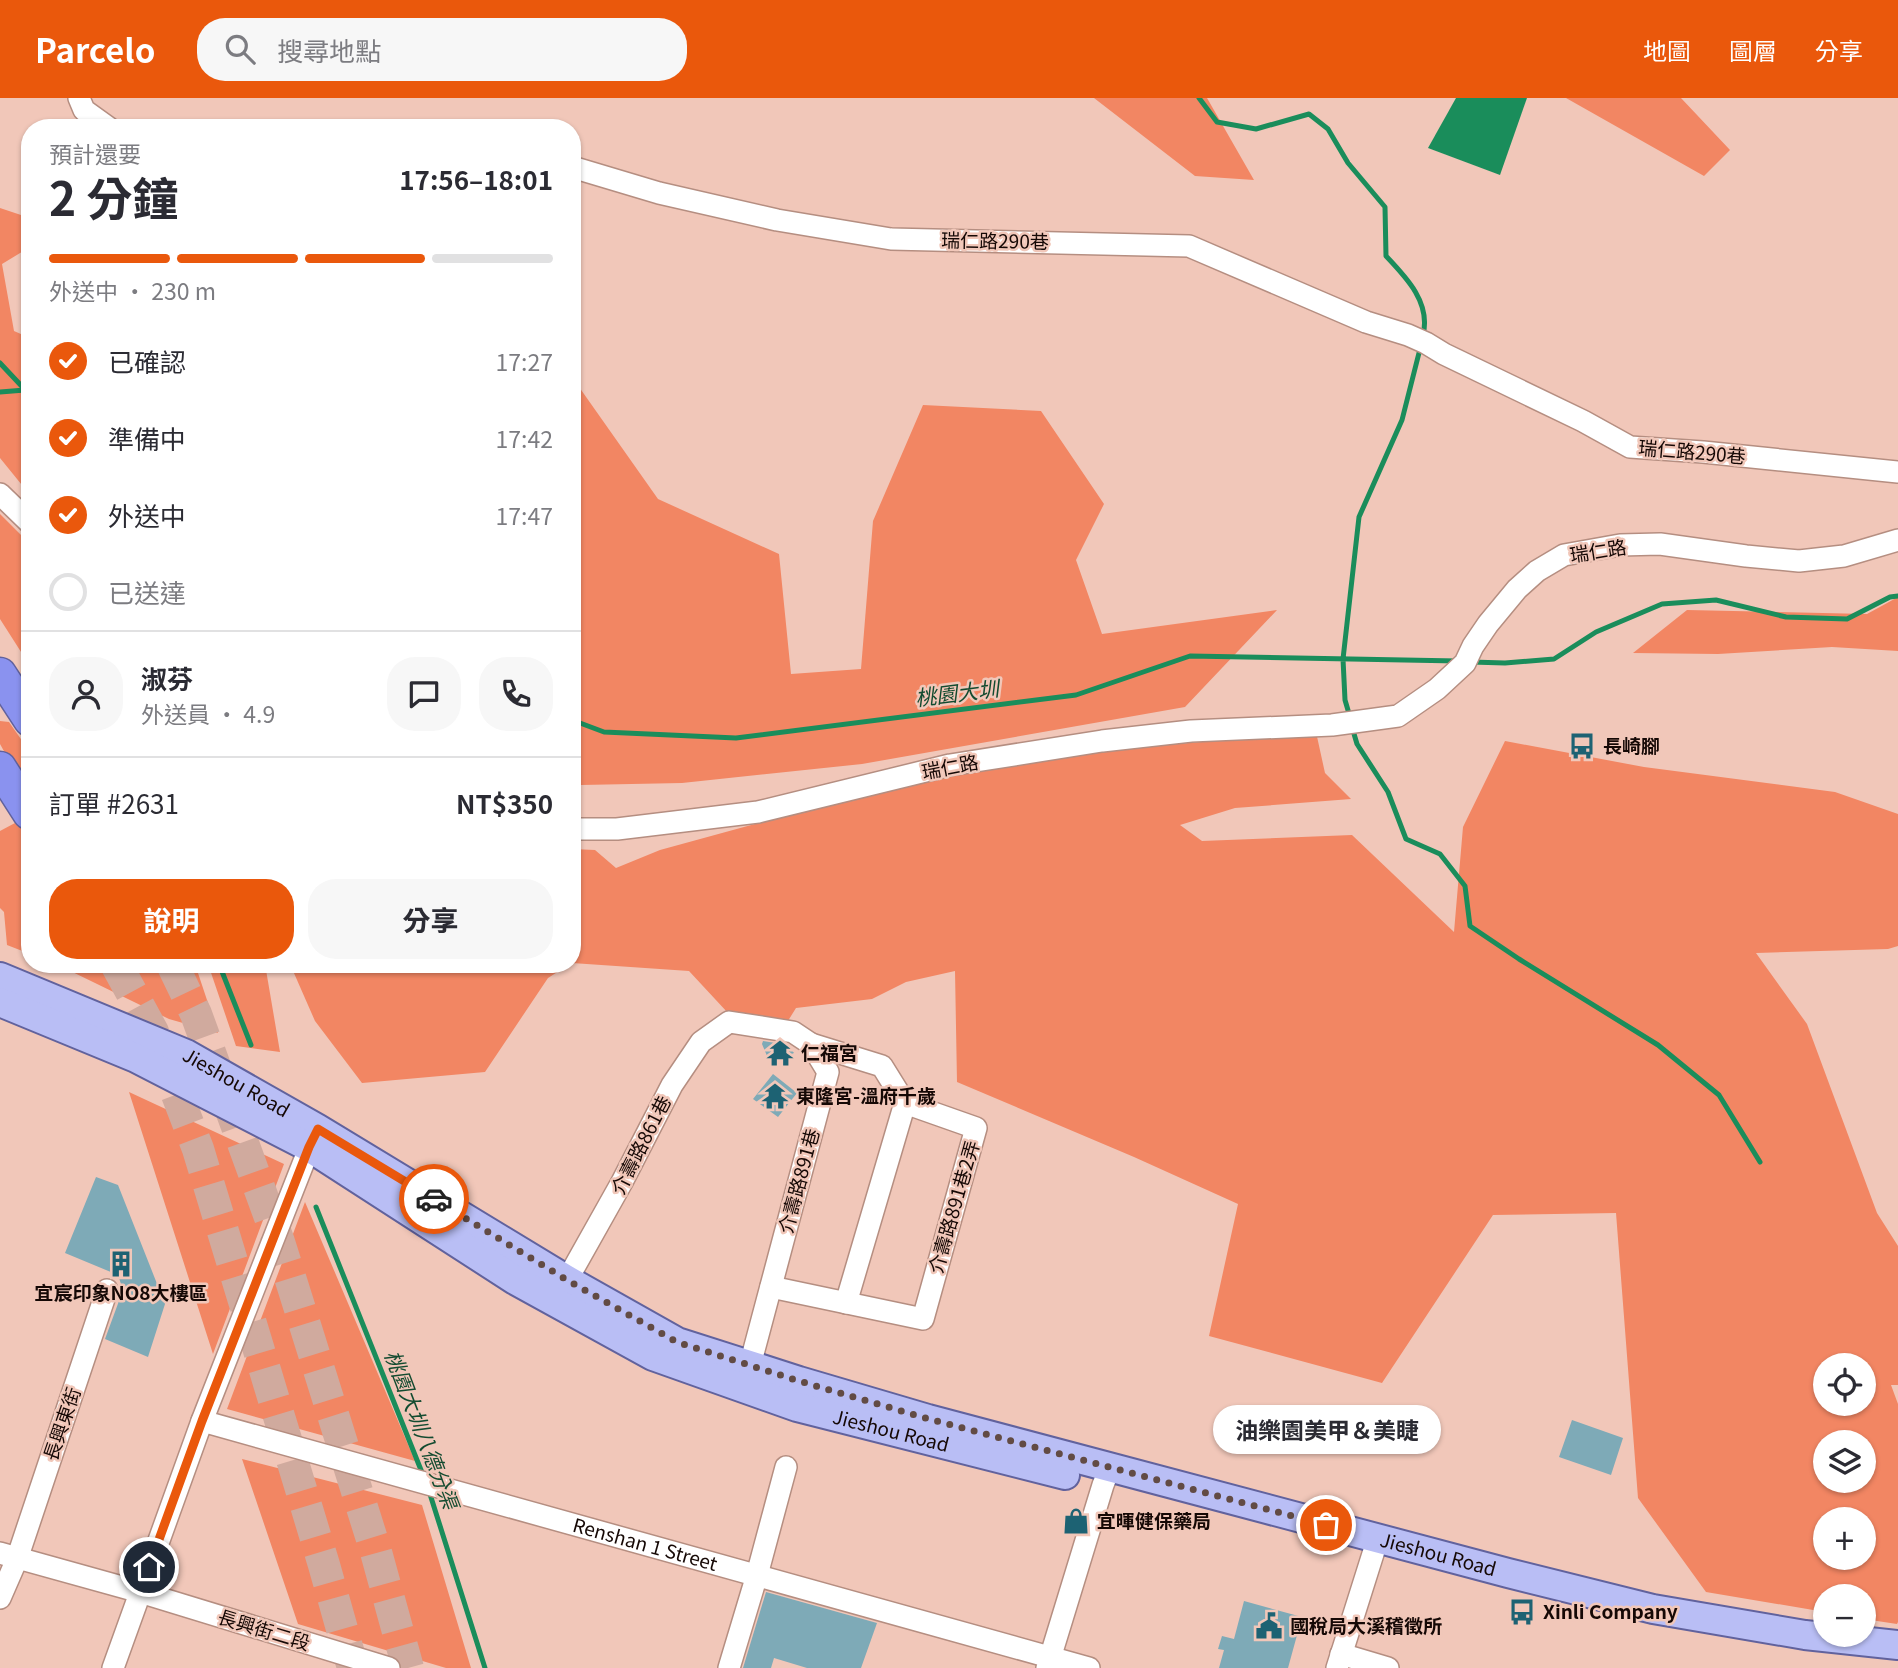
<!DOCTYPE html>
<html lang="zh-TW">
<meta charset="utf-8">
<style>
body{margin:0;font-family:Georgia,"Noto Sans TC",serif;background:#f7f7f7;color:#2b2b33;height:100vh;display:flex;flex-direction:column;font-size:26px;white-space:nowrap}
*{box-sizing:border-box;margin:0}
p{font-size:23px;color:#7c7c81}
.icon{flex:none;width:38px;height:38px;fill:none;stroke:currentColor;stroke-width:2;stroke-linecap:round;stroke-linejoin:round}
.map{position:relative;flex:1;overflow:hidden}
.sheet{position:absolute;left:21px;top:21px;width:560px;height:854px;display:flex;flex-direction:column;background:#fff;border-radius:28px;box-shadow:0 2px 5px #0004}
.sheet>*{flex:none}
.tools{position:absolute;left:1813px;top:1255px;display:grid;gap:14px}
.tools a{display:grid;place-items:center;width:63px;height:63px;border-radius:50%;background:#fff;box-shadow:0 2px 5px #0004;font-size:35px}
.pin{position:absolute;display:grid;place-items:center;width:60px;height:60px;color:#fff;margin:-30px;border:4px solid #fff;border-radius:50%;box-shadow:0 2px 7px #0007}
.courier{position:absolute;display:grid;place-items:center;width:70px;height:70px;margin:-35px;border:5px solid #ea580c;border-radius:50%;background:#fff;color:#222;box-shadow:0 2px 9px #0007}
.bubble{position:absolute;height:49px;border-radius:24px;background:#fff;box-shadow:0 2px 5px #0004;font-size:23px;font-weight:700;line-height:49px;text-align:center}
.head em{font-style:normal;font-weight:700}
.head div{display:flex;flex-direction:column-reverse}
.head{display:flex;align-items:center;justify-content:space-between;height:119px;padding:0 28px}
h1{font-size:46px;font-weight:700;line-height:52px}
.bar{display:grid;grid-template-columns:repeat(4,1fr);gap:10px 7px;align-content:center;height:84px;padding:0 28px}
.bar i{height:9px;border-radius:5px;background:#e1e1e2}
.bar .active{background:#ea580c}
.bar p{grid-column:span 4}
.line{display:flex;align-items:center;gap:18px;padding:0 28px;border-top:2px solid #e1e1e2}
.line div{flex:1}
.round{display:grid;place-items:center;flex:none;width:74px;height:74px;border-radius:28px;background:#f7f7f7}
ol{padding:0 28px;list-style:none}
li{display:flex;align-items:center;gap:21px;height:77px}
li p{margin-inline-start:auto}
li .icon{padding:7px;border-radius:50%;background:#ea580c;color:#fff;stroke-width:4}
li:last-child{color:#7c7c81}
li i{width:38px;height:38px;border:4px solid #e1e1e2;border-radius:50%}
.primary-button{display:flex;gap:14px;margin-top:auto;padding:14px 28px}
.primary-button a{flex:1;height:80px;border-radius:28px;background:#ea580c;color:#fff;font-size:28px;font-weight:700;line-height:80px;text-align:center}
.primary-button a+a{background:#f7f7f7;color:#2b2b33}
header{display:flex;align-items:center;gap:42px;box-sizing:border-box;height:98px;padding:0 35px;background:#ea580c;color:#fff}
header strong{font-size:33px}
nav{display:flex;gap:38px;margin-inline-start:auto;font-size:24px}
.search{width:490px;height:63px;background:#f7f7f7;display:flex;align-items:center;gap:18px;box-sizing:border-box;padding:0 24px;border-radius:28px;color:#7c7c81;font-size:26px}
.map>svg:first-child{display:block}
.green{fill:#f28663;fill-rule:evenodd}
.water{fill:#1a8d5b}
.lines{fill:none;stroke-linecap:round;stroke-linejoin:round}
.stream{stroke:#1a8d5b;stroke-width:5}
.building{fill:#7eaab7}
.highway-tunnel{stroke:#d0aa9e;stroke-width:32;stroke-dasharray:32 16;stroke-linecap:butt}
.minor-casing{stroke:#b58e81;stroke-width:24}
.major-casing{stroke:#61629d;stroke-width:32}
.highway-casing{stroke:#61629d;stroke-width:35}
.minor{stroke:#fff;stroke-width:21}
.major{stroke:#b9bef5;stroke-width:28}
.highway{stroke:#8a92ef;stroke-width:32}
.done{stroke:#624b44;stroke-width:7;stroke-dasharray:0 12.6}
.route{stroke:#ea580c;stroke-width:9}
.labels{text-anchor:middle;stroke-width:5;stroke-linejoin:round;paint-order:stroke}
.street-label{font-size:19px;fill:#150805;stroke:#f1c7b9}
.poi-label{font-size:19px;font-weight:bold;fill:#150805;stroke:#f1c7b9;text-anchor:start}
.water-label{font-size:21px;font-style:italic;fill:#134b30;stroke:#f1c7b9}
</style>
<header>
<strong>Parcelo</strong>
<div class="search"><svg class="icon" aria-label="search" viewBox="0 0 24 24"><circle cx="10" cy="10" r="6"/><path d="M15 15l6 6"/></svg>搜尋地點</div>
<nav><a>地圖</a><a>圖層</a><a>分享</a></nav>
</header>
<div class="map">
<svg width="1898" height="1570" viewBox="0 0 1898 1570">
<rect width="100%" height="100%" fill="#f1c7b9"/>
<!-- green -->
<path class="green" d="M1094,0H1207L1254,82L1195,78Z
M1566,0H1681L1730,52L1704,78Z
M0,110L30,120V149L2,166L14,233L30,240V397L0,360Z
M572,279L658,401L779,456L791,576L861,571L873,423L923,307L1041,313L1104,406L1076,462L1102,536L1277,512L1185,609L862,666L682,685L581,687L572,703Z
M0,416L30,446V568L0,521Z
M1898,499V553L1832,549L1718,556L1633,555L1687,512L1867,516Z
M0,623L9,624L30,654V700L0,646Z
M1316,634L1325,675L1351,701L1235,710L1180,727L1202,743L1352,737L1454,834L1463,729L1505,643L1644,669L1835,694L1898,716V848L1888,851L1756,855L1807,926L1877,1115L1898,1148V1287H1891L1898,1306V1524L1897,1526L1864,1521V1498H1825V1514L1706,1494L1638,1400L1616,1115L1493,1117L1382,1285L1209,1238L1238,1106L1134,1059L957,984L955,873L906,884L872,901L796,910L786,926L728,915L689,873L572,865V751L595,752L616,770L660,752L809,711L1014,662L1131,650ZM1825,1267H1864V1306H1825ZM1825,1344H1864V1382H1825ZM1825,1421H1864V1460H1825Z
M30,717V856L7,847L4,814L0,810V733Z
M56,866H195L218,935L169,921Z
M208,866H265L280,954L236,948Z
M290,866H570L548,880L485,974L362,985L315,923Z
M129,994L284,1066L213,1256Z
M305,1104L415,1363L227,1311Z
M242,1361L422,1407L471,1570H446L298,1526Z"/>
<!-- water -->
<path class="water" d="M1456,0H1527L1500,77L1428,50Z"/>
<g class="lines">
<!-- stream -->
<path class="stream" d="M1199,0L1217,24L1256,31L1309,16L1328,31L1348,65L1385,109L1386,158C1407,180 1431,205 1423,237
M0,265L30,297
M0,294L25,292
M1471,564L1505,565L1554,561L1596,534L1662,506L1716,502L1786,519L1847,521L1890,499L1898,498
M1350,619L1345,602L1343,561L1359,419L1402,322L1421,247
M572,622L604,634L736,640L1076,597L1190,558L1458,563
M1352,629L1357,646L1388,694L1406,741L1440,756L1465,788L1470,828L1519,861L1658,947L1719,997L1760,1064
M219,866L251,947
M316,1109L423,1377
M429,1393L485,1570"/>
</g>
<!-- building -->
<path class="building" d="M763,943L788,947L794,955L770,965L762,946Z
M773,976L797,995L778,1019L753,1001Z
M96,1079L118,1087L165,1206L148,1259L105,1241L123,1192L118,1177L65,1155Z
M1572,1322L1623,1340L1611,1377L1559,1359Z
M766,1494L877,1525L861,1570H807L774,1560L771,1570H743Z
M1244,1503L1302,1519L1288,1570H1219L1224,1552L1218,1551L1222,1538L1234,1541Z"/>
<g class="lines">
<!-- highway-tunnel -->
<path class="highway-tunnel" d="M116,866L153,934L198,1051L324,1467L353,1570
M172,866L196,916L279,1144L376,1454L408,1570"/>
<!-- minor casing -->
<g class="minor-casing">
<g id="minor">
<path d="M79,0L84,12L109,30"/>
<path d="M572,69L659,95L777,122L891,141L1189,148L1366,224L1408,237L1426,245L1444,256L1583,323L1630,349L1703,354L1898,374"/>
<path d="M0,396L30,425"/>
<path d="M572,731H617L758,714L950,667L1102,643L1191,633L1332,627L1398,618L1437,591L1465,565L1473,548L1488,526L1517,491L1537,473L1564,457L1620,447L1660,446L1746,458L1799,463L1844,458L1898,442"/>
<path d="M567,1182L622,1084L672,987L701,944L729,924L793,934L811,946L828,974L750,1267"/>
<path d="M771,1189L923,1221L976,1030L905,1005L882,968L811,946"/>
<path d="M846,1205L905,1005"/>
<path id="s1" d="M202,1323L1089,1570"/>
<path d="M0,1455L140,1494L389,1570"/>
<path d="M0,1500L17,1461L107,1192"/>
<path d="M1341,1556L1388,1570"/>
<path d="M113,1570L202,1323L314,1038"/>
<path d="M729,1570L757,1477L786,1369"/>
<path d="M1047,1570L1103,1387L1110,1369"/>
<path d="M1337,1570L1378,1440"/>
</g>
</g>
<!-- major casing -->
<g class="major-casing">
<g id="major">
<path id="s2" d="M0,879L186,956L318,1031L567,1182L677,1244L799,1283L928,1321L1508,1475L1653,1511L1805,1537L1898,1547"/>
<path id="s3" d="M0,904L136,960L309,1049L515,1182L653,1258L797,1309L1065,1377"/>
</g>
</g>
<!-- highway casing -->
<g class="highway-casing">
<path id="highway" d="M0,576L30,622
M0,670L29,715"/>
</g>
<!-- minor -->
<use href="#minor" class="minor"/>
<!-- major -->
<use href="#major" class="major"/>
<!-- highway -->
<use href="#highway" class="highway"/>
</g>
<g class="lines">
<!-- done -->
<path class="done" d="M434,1101L567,1182L677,1244L799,1283L929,1321L1326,1427"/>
<!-- route -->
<path class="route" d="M149,1469L202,1323L309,1049L318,1031L434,1101"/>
</g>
<!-- icons -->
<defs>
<g id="bus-bare" transform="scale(2.1)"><path d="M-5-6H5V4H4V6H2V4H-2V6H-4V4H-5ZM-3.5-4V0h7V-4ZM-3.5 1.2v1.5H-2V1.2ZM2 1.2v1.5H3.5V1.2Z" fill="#1d6273" stroke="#f1c7b9" stroke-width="2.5" paint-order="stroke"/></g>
<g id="temple-bare" transform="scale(2.1)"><path d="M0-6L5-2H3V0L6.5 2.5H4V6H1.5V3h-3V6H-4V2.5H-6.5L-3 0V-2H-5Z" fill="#1d6273" stroke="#f1c7b9" stroke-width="2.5" paint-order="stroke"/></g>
<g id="building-bare" transform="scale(2.1)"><path d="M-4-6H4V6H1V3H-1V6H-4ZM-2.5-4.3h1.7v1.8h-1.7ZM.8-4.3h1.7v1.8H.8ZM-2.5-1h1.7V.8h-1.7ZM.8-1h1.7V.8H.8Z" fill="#1d6273" stroke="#f1c7b9" stroke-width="2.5" paint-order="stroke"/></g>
<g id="shop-bare" transform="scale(2.1)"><path d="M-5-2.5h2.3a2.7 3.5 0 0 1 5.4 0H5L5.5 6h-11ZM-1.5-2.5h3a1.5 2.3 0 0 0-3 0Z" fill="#1d6273" stroke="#f1c7b9" stroke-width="2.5" paint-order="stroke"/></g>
<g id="civic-bare" transform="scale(2.1)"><path d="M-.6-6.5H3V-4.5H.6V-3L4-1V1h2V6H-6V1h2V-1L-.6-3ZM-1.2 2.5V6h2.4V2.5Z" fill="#1d6273" stroke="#f1c7b9" stroke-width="2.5" paint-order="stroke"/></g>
</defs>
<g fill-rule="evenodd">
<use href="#bus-bare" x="1582" y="648"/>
<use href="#temple-bare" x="780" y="955"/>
<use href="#temple-bare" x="775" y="998"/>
<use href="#building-bare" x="121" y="1166"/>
<use href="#shop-bare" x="1076" y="1423"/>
<use href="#bus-bare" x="1522" y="1514"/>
<use href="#civic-bare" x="1269" y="1528"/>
</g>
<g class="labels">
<!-- street labels -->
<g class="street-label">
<text transform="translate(995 143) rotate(1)" y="7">瑞仁路290巷</text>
<text transform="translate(1692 354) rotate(5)" y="7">瑞仁路290巷</text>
<text transform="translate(1598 453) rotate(-9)" y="7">瑞仁路</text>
<text transform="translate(950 669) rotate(-11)" y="7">瑞仁路</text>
<text dy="7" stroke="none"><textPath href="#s2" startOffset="259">Jieshou Road</textPath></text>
<text transform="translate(641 1047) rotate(-63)" y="7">介壽路861巷</text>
<text transform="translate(799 1083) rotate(-75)" y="7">介壽路891巷</text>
<text transform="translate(954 1109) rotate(-74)" y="7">介壽路891巷2弄</text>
<text transform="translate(62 1326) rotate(-71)" y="7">長興東街</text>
<text dy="7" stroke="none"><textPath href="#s3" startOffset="994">Jieshou Road</textPath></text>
<text dy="7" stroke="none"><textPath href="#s1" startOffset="460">Renshan 1 Street</textPath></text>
<text dy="7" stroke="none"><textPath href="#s2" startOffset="1561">Jieshou Road</textPath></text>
<text transform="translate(264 1532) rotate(17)" y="7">長興街二段</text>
</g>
<!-- poi labels -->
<g class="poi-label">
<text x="1603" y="655">長崎腳</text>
<text x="801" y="962">仁福宮</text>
<text x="796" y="1005">東隆宮-溫府千歲</text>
<text x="121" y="1202" text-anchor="middle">宜宸印象NO8大樓區</text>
<text x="1097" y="1430">宜暉健保藥局</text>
<text x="1543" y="1521">Xinli Company</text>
<text x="1290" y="1535">國稅局大溪稽徵所</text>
</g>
<!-- water labels -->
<g class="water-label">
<text transform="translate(957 596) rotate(-7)" y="7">桃園大圳</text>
<text transform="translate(421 1332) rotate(69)" y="7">桃園大圳八德分渠</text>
</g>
</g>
</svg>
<div class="tools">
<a><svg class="icon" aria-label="locate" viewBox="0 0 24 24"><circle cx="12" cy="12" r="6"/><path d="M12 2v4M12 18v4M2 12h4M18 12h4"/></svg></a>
<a><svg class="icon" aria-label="layers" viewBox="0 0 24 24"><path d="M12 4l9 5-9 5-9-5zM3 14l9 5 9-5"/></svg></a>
<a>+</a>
<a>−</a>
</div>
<div class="pin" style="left:1326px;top:1427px;background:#ea580c"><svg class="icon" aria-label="bag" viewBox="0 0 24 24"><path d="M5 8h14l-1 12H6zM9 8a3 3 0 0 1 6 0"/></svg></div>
<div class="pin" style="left:149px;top:1469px;background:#1f2937"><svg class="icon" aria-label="home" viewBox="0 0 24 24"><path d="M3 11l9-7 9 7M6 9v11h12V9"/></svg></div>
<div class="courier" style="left:434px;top:1101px"><svg class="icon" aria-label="car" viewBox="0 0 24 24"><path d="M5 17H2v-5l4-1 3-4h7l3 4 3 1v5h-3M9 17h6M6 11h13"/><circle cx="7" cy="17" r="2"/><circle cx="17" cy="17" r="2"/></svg></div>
<div class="bubble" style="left:1213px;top:1307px;width:228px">油樂園美甲＆美睫</div>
<section class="sheet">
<div class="head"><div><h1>2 分鐘</h1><p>預計還要</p></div><em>17:56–18:01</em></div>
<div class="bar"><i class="active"></i><i class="active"></i><i class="active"></i><i></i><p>外送中 · 230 m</p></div>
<ol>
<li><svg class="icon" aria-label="check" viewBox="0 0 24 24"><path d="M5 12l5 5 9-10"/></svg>已確認<p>17:27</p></li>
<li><svg class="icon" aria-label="check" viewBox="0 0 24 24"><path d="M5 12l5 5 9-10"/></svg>準備中<p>17:42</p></li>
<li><svg class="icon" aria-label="check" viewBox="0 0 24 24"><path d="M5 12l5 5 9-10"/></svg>外送中<p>17:47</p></li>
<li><i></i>已送達</li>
</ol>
<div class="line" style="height:126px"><a class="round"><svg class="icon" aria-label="person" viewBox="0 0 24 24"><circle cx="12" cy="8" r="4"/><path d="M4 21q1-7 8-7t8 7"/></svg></a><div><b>淑芬</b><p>外送員 · 4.9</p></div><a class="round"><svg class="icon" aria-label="chat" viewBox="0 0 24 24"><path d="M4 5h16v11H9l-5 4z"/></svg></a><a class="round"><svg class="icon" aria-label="phone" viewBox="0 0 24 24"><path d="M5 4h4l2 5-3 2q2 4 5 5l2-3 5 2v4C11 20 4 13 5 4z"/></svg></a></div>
<div class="line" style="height:91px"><div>訂單 #2631</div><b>NT$350</b></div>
<div class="primary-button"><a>說明</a><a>分享</a></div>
</section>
</div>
